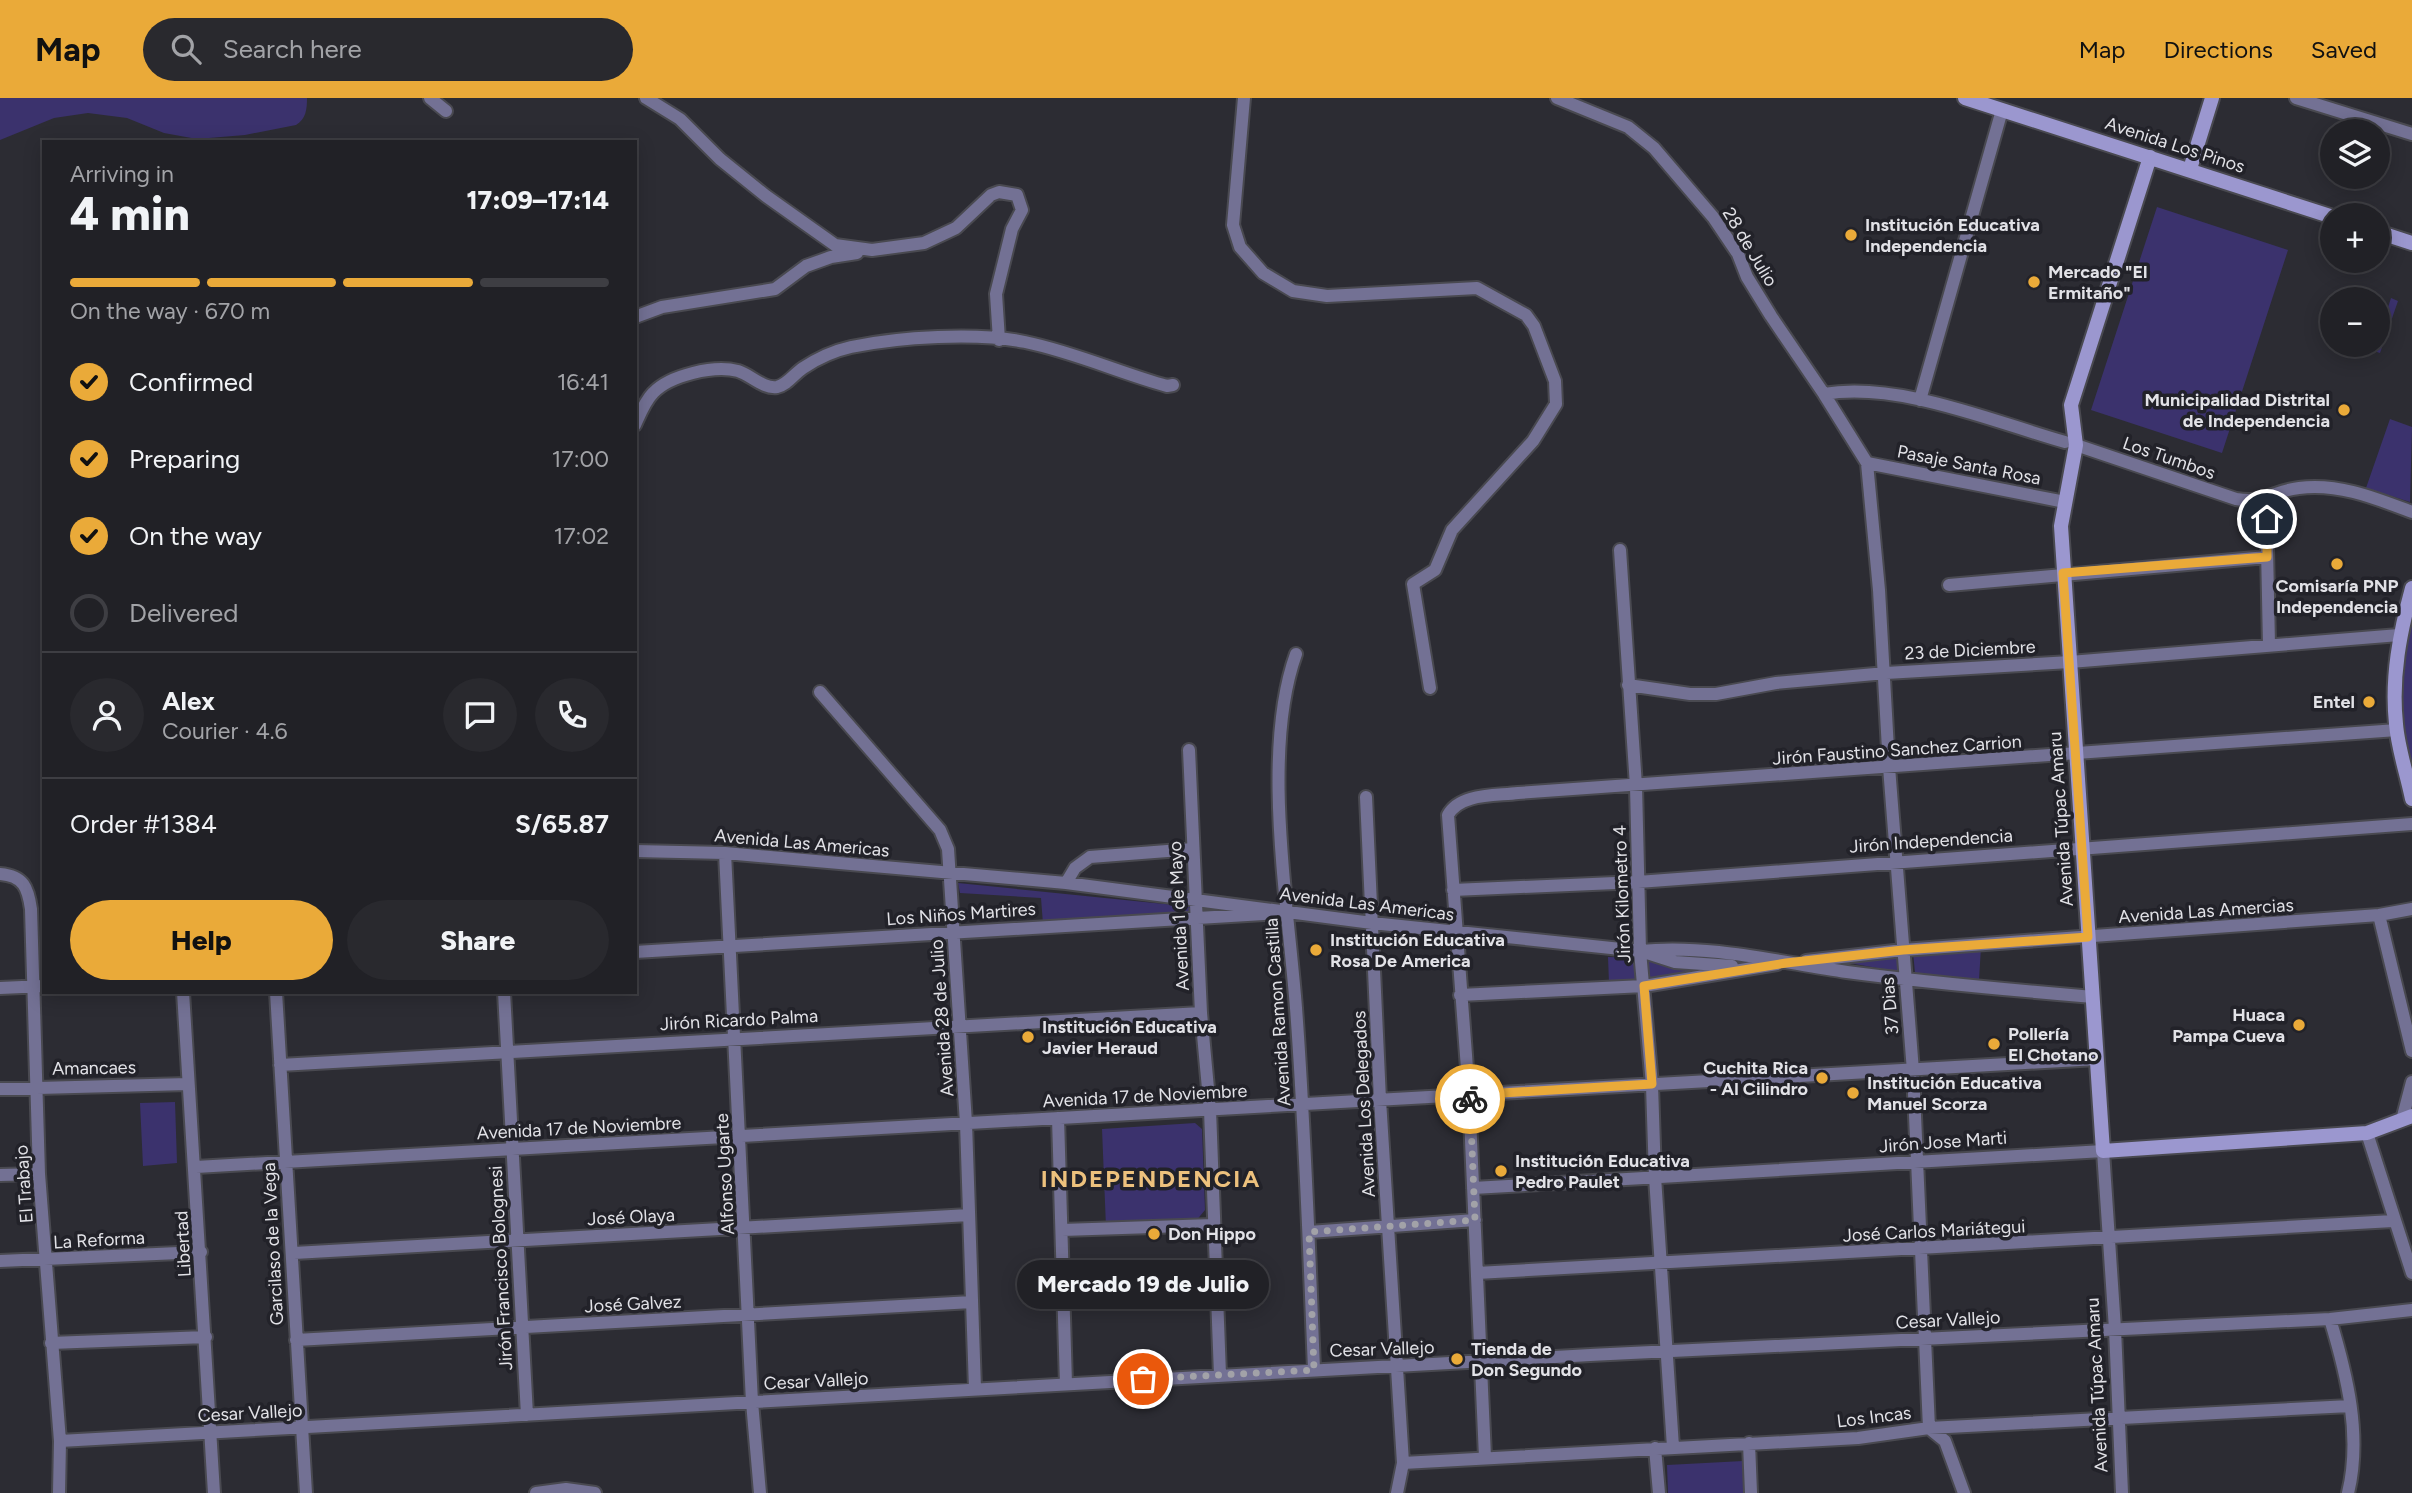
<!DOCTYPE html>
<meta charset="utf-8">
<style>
body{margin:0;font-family:Figtree,sans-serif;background:#29292e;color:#f1f3f6;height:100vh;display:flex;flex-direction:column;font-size:26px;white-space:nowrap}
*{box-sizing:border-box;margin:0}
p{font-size:23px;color:#a2a3a7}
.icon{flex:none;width:38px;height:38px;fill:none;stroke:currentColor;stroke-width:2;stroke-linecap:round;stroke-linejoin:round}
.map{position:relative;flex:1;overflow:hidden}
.panel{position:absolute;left:42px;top:42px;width:595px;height:854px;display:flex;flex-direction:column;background:#212126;border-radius:0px;box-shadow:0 4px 18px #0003,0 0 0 2px #3e3e43}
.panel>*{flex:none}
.tools{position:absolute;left:2320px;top:21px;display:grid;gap:14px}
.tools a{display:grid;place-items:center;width:70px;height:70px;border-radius:50%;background:#212126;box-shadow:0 4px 18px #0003,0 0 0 2px #3e3e43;font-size:35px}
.pin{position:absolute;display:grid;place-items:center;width:60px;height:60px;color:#fff;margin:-30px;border:4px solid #fff;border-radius:50%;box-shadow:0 2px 7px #0007}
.courier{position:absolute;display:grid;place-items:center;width:70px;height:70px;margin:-35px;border:5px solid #eaaa39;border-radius:50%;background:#fff;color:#222;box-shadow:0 2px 9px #0007}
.bubble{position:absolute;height:49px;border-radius:24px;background:#212126;box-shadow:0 4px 18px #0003,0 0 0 2px #3e3e43;font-size:23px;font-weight:800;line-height:49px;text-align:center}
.headline em{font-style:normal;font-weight:800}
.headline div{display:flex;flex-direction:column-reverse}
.headline{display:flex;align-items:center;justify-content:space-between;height:119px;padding:0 28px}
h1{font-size:46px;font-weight:800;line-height:52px}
.bar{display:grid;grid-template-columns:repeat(4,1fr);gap:10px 7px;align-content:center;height:84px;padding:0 28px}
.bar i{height:9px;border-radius:5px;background:#3e3e43}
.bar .selected{background:#eaaa39}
.bar p{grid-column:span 4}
.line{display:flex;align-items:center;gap:18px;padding:0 28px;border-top:2px solid #3e3e43}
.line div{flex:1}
.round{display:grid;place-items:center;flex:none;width:74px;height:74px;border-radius:37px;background:#29292e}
ol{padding:0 28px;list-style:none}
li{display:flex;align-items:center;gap:21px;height:77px}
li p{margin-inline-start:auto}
li .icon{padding:7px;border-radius:50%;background:#eaaa39;color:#111;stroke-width:4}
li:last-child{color:#a2a3a7}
li i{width:38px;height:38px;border:4px solid #3e3e43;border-radius:50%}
.cta{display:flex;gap:14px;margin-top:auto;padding:14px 28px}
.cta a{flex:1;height:80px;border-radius:42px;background:#eaaa39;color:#111;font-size:28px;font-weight:800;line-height:80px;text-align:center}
.cta a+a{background:#29292e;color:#f1f3f6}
header{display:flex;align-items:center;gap:42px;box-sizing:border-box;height:98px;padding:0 35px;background:#eaaa39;color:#111}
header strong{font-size:33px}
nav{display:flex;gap:38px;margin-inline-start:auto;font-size:24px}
.search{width:490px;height:63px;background:#29292e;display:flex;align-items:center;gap:18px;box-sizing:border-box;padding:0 24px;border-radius:38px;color:#a2a3a7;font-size:26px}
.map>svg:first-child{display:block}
.green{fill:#3b326d}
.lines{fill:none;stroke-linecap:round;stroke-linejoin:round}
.street-casing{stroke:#494950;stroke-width:16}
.secondary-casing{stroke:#494950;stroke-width:18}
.street{stroke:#737194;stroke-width:12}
.secondary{stroke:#9b97cf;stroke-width:14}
.done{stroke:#a2a2a8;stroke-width:7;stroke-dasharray:0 12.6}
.route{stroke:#eaaa39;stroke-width:9}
.poi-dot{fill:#eaaa39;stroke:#222229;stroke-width:2.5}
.labels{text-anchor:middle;stroke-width:7;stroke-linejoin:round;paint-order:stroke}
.street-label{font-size:18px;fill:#e2e2e7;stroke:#222229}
.poi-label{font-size:18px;font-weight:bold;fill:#e2e2e7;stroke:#222229;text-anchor:start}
.district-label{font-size:24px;font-weight:bold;letter-spacing:2px;fill:#edc17d;stroke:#222229}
</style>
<header>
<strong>Map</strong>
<div class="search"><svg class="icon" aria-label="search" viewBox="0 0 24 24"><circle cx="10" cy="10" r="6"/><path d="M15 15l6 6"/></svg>Search here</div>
<nav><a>Map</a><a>Directions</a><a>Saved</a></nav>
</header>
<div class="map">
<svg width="2412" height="1395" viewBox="0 0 2412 1395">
<rect width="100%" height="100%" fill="#2c2c33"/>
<!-- green -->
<path class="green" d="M0,0H307C307,11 306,21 296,27L245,37L197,41L164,35L127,20L88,15L54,20L0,42Z
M2157,109L2288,152L2222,355L2091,312Z
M2391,200L2398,203L2380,255L2365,250L2366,247H2378V231H2381Z
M2390,321L2412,329L2410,404L2366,390Z
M2412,497V692L2398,624V581Z
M958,785L1194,809V818L1043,826L1041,800L960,795Z
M1981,849L1979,882L1915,875L1913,854Z
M1899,855L1900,874L1849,865Z
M1608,859L1639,860L1640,881L1609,885Z
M1647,861L1692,872L1649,882Z
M175,1004L177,1065L143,1068L140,1005Z
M1195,1025L1202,1031L1205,1112L1195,1124L1106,1129L1102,1031Z
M1743,1363L1747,1368L1748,1395H1668L1667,1367Z"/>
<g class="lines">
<!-- street casing -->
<g class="street-casing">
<path id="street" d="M430,0L446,13
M646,0L680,21L720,61L766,98L835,147L872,152L924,145L956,130L991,97L999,94L1017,97L1022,112L1012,131L996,196L999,242
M1244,0L1233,127L1240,149L1263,175L1293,193L1327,198L1477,190L1526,217L1534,228L1555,283L1556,306L1533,343L1452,432L1435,472L1413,486L1430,590
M1557,0L1628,29L1654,50L1713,119L1738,156L1747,179L1771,218L1824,296L1867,365L1879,492L1889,669L1913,973L1929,1330L1945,1343L1964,1395
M2296,0L2412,36
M635,219L662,209L775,191L806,168L831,159L857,155
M1824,296C1898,283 1994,324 2065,344
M1920,302L2002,12
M635,327C640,316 645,303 653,295C670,277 714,267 738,273C751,277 763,291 777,289C787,287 794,276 803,270C818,260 833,253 851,249C899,239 977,234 1025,244C1074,254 1120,275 1167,288L1173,287
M2076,347L2236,401C2265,406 2272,393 2299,390C2339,385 2375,400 2412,414
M1867,365L2065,404
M2266,402L2269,547
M1620,452L1636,688L1640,853L1652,987L1655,1079L1673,1349
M1949,487L2267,459
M1296,556C1261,653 1288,805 1296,910C1305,1030 1309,1151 1314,1271
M1628,587L1690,596H1716L1776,585L1886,575L2070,564L2399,537
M820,594L940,732L948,751L966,1025L975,1291
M1189,652L1201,915L1210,1012L1220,1277
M1366,699L1380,1002L1403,1365L1397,1395
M635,753L725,755L1066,785L1372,825L1640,853C1710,846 1778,864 1847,874C1929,885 2011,892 2093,899
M725,755L752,1304L760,1395
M0,776C24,778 28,790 31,811L39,1076L60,1343L59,1395
M1066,785L1075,770L1090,759L1193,751
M1453,792L1638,784L2412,726
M2379,817L2412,953
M635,854L1264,816
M1647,855L1675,864L1732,868
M1806,863L1903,852L2379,817L2412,811
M0,890L44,888
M183,894L214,1395
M276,894L306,1395
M504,894L527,1317
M1460,897L1644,888L1777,866
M280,967L1201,915
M0,991L188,986
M1058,1020L1066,1286
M2402,1022L2412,984
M2367,1035L2412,1175
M196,1069L2097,961
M0,1077L39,1076
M1473,1090L2103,1053L2115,1231L2122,1395
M1062,1132L1213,1127
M1309,1134L1475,1122
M294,1155L969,1117
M0,1163L201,1154
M1477,1175L2393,1123
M1063,1195L1215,1186
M2330,1221C2347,1277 2362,1338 2348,1395
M296,1242L972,1204
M51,1245L206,1239
M60,1343C817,1299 1573,1255 2330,1221L2412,1212
M1749,1345L1751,1395
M1655,1350L1659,1395
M1485,1359L1469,997L1448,717C1460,695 1495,698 1518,695L2397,632
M1403,1365L1858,1340L1929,1330L2350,1308
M536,1395L566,1391L595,1395"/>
</g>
<!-- secondary casing -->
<g class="secondary-casing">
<path id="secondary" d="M1965,0L2333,119
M2150,59L2071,307L2076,347L2061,428L2103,1053L2367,1035L2412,1018
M2190,71L2212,0
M2378,134L2412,145
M2412,490C2400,534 2391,579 2396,626C2398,651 2407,676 2412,701"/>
</g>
<!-- street -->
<use href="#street" class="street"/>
<!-- secondary -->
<use href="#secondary" class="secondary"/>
</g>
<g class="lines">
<!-- done -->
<path class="done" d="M1143,1281L1314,1272L1309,1134L1475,1122L1470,1001"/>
<!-- route -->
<path class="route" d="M1470,1001L1469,997L1652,986L1644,888L1786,865L1903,852L2088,839L2063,475L2267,459V421"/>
</g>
<!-- markers -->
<g class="poi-dot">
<circle cx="1851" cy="137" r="7"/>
<circle cx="2034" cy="184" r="7"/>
<circle cx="2344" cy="312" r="7"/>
<circle cx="2337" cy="466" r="7"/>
<circle cx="2369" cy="604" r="7"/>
<circle cx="1316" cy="852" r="7"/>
<circle cx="2299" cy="927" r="7"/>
<circle cx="1028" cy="939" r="7"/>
<circle cx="1994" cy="946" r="7"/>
<circle cx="1822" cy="980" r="7"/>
<circle cx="1853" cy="995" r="7"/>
<circle cx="1501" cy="1073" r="7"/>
<circle cx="1154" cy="1136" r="7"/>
<circle cx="1457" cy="1261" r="7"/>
</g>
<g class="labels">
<!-- street labels -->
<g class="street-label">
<text transform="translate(2175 47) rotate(18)" y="6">Avenida Los Pinos</text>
<text transform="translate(1750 149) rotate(59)" y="6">28 de Julio</text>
<text transform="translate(2169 360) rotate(19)" y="6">Los Tumbos</text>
<text transform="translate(1969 367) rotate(11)" y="6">Pasaje Santa Rosa</text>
<text transform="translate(1970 552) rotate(-3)" y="6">23 de Diciembre</text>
<text transform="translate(1897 652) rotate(-4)" y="6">Jirón Faustino Sanchez Carrion</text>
<text transform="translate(2061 721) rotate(-94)" y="6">Avenida Túpac Amaru</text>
<text transform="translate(1931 743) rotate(-4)" y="6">Jirón Independencia</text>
<text transform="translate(802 745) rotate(5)" y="6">Avenida Las Americas</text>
<text transform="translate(1622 796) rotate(-92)" y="6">Jirón Kilometro 4</text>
<text transform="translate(1367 806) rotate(7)" y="6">Avenida Las Americas</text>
<text transform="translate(2206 813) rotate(-4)" y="6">Avenida Las Amercias</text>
<text transform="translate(961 816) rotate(-4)" y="6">Los Niños Martires</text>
<text transform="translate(1179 818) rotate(-93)" y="6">Avenida 1 de Mayo</text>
<text transform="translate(1890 908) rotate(-95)" y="6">37 Dias</text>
<text transform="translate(1278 914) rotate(-94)" y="6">Avenida Ramon Castilla</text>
<text transform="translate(942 920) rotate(-94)" y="6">Avenida 28 de Julio</text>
<text transform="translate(739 922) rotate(-3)" y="6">Jirón Ricardo Palma</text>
<text transform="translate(94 970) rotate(-1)" y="6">Amancaes</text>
<text transform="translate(1145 998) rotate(-3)" y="6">Avenida 17 de Noviembre</text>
<text transform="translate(1364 1006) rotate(-93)" y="6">Avenida Los Delegados</text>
<text transform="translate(579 1030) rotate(-3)" y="6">Avenida 17 de Noviembre</text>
<text transform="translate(1943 1044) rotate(-4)" y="6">Jirón Jose Marti</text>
<text transform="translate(725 1076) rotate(-93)" y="6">Alfonso Ugarte</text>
<text transform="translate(24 1086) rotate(-94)" y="6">El Trabajo</text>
<text transform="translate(631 1119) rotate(-3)" y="6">José Olaya</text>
<text transform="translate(1934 1133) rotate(-3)" y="6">José Carlos Mariátegui</text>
<text transform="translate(99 1142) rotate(-3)" y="6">La Reforma</text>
<text transform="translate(183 1146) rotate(-93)" y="6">Libertad</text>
<text transform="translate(273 1146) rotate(-93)" y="6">Garcilaso de la Vega</text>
<text transform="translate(501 1170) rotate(-93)" y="6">Jirón Francisco Bolognesi</text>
<text transform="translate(633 1206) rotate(-3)" y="6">José Galvez</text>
<text transform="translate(1948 1222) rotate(-3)" y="6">Cesar Vallejo</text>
<text transform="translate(1382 1251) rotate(-2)" y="6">Cesar Vallejo</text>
<text transform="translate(816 1283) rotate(-3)" y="6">Cesar Vallejo</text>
<text transform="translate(2097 1287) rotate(-93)" y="6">Avenida Túpac Amaru</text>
<text transform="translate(250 1315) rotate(-3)" y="6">Cesar Vallejo</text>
<text transform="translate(1874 1319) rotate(-7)" y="6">Los Incas</text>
</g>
<!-- poi labels -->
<g class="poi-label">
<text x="1865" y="133">Institución Educativa<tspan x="1865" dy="21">Independencia</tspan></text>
<text x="2048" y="180">Mercado "El<tspan x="2048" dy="21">Ermitaño"</tspan></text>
<text x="2330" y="308" text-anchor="end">Municipalidad Distrital<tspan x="2330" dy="21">de Independencia</tspan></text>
<text x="2337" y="494" text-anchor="middle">Comisaría PNP<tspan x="2337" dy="21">Independencia</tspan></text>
<text x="2355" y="610" text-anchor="end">Entel</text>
<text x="1330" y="848">Institución Educativa<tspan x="1330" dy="21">Rosa De America</tspan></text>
<text x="2285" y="923" text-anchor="end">Huaca<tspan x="2285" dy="21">Pampa Cueva</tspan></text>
<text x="1042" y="935">Institución Educativa<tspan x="1042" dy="21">Javier Heraud</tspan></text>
<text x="2008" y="942">Pollería<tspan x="2008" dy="21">El Chotano</tspan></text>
<text x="1808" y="976" text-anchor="end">Cuchita Rica<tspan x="1808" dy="21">- Al Cilindro</tspan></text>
<text x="1867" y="991">Institución Educativa<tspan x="1867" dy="21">Manuel Scorza</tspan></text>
<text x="1515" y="1069">Institución Educativa<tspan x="1515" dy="21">Pedro Paulet</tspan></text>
<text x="1168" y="1142">Don Hippo</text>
<text x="1471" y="1257">Tienda de<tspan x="1471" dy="21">Don Segundo</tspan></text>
</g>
<!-- district labels -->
<g class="district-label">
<text x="1151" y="1089">INDEPENDENCIA</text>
</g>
</g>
</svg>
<div class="tools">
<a><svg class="icon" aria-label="layers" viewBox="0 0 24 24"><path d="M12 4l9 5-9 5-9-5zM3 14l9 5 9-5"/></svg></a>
<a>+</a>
<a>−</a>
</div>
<div class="pin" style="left:1143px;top:1281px;background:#ea580c"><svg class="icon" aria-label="bag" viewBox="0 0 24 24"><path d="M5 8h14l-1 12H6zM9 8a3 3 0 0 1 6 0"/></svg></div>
<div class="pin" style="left:2267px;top:421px;background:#1f2937"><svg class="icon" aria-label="home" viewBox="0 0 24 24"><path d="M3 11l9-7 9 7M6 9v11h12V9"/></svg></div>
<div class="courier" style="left:1470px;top:1001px"><svg class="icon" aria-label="bike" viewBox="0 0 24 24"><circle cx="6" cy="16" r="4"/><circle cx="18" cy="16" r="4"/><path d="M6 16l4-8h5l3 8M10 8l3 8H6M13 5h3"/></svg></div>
<div class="bubble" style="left:1017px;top:1162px;width:252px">Mercado 19 de Julio</div>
<section class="panel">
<div class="headline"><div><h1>4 min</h1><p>Arriving in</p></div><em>17:09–17:14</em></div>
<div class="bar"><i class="selected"></i><i class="selected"></i><i class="selected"></i><i></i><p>On the way · 670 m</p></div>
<ol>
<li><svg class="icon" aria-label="check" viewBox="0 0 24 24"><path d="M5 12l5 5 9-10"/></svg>Confirmed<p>16:41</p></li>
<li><svg class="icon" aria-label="check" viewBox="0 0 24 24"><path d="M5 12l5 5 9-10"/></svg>Preparing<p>17:00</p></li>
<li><svg class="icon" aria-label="check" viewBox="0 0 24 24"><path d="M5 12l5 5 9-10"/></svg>On the way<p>17:02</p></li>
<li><i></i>Delivered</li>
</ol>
<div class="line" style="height:126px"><a class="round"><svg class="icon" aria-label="person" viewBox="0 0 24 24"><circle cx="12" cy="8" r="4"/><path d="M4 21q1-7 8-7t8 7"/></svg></a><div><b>Alex</b><p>Courier · 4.6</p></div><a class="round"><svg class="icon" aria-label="chat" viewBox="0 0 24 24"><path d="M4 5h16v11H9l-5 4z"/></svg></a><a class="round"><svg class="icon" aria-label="phone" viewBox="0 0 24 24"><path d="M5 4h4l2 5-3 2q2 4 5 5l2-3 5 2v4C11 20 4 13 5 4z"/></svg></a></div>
<div class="line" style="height:91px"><div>Order #1384</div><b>S/65.87</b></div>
<div class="cta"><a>Help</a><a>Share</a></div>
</section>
</div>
